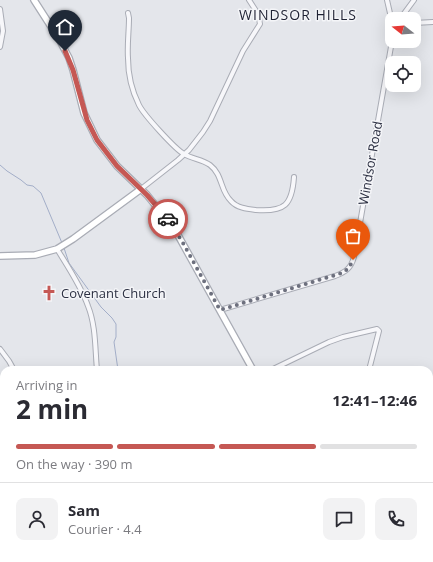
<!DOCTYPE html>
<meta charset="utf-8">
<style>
body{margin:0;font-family:"Open Sans",sans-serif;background:#f2f2f3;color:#2b2b33;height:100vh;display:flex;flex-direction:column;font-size:15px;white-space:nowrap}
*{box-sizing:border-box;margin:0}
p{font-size:13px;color:#7c7c81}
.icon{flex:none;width:22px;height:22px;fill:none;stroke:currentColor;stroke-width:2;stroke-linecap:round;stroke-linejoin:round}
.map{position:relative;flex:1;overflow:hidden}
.panel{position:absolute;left:0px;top:366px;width:433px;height:196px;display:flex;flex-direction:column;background:#fff;border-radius:12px 12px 0 0;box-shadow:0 4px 16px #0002}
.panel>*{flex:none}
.needle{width:26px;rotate:287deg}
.controls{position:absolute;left:385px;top:12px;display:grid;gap:8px}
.controls a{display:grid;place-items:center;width:36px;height:36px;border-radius:8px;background:#fff;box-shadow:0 4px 16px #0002;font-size:20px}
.pin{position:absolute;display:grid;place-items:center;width:34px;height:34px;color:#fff;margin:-41px -17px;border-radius:50% 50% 50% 0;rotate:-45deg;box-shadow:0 0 4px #0007}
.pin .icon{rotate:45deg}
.courier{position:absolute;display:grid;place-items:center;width:40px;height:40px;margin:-20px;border:3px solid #c55854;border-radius:50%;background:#fff;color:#222;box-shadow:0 1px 5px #0007}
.head em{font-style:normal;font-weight:700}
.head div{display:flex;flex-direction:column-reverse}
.head{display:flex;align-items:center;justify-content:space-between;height:68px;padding:0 16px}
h1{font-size:26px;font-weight:700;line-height:30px}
.bar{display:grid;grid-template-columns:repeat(4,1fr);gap:6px 4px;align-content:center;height:48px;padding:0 16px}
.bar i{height:5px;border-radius:3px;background:#e1e1e2}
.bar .selected{background:#c55854}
.bar p{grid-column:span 4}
.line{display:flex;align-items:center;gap:10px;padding:0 16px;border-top:1px solid #e1e1e2}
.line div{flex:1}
.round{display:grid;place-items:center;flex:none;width:42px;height:42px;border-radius:8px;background:#f2f2f3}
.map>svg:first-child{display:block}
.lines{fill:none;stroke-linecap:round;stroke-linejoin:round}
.stream{stroke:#a3aec8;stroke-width:1}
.street-casing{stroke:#a9acb5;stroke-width:6}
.secondary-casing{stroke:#a9acb5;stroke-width:8}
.street{stroke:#f7f7fa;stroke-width:4}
.secondary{stroke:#fff;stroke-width:5.5}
.done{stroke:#6d707e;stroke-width:4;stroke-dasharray:0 7.2}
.route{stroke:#c55854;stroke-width:5}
.labels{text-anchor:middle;stroke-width:3;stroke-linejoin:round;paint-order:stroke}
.street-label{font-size:13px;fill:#2d3143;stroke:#f4f5f8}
.poi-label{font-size:13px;fill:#2d3143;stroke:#f4f5f8;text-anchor:start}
.neighbourhood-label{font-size:14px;letter-spacing:1px;fill:#1f2234;stroke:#f4f5f8}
</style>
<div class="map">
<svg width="433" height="562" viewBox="0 0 433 562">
<rect width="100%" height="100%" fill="#e4e6eb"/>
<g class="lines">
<!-- stream -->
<path class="stream" d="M0,165L7,171L21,180L27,185L33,186L41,193L62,243
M64,248L69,263L101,307L112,318L116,324V337L114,342L118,370"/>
<!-- street casing -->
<g class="street-casing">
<path id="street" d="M387,0L392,22
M0,9L3,31L0,47
M128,13L129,18C129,31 127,45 128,58C128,73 132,91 139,105C144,115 175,149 184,154C192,159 202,159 210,165C223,175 220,191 231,201C237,208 247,209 256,210C285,212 292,205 294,177
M400,19L414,0
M414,23L433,22
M141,189L178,160L189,150L203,132L210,121L243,51L260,24L258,14L249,0
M57,249C68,267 81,286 88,306C96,326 95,349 97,370
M220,310L335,276C346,272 351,268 354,257L392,41
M0,349L9,361L14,370
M271,370L329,342L343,337L377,329L379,331L369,370
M0,439H4
M429,525L433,527
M52,558L55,562
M100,558L101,562
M46,562L51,558
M166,562V558
M235,562V558
M327,562L329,558"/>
</g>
<!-- secondary casing -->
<g class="secondary-casing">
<path id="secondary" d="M34,0L59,39L69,58L73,70L84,113L97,140L117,166L147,195L174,228L253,370
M0,256L35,255L57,249L73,239L141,189
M429,542L433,535
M358,558L360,562
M417,562L420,558"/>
</g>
<!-- street -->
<use href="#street" class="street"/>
<!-- secondary -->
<use href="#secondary" class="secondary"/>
</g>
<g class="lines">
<!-- done -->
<path class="done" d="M168,219L183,243L220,310L342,273L349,268L353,260"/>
<!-- route -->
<path class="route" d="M65,51L73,70L87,120L97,140L117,166L147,195L168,219"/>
</g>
<!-- icons -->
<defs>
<g id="church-bare" transform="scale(1.2)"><path d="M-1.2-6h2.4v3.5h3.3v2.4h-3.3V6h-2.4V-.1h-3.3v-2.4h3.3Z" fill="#c55854" stroke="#f4f5f8" stroke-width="2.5" paint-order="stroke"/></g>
</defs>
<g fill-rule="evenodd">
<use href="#church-bare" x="49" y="293"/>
</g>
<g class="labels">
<!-- street labels -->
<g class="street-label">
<text transform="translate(370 163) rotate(-80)" y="5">Windsor Road</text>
</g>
<!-- poi labels -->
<g class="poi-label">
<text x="61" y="298">Covenant Church</text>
</g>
<!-- neighbourhood labels -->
<g class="neighbourhood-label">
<text x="298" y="20">WINDSOR HILLS</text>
</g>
</g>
</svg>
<div class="controls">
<a><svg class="needle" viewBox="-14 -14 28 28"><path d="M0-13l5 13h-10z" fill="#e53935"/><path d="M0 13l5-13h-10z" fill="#7c7c81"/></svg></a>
<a><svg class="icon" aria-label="locate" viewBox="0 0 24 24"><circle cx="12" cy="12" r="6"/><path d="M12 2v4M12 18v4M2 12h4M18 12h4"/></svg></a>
</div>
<div class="pin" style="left:353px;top:260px;background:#ea580c"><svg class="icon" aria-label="bag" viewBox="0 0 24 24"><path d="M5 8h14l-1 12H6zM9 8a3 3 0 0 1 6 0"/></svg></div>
<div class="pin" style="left:65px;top:51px;background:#1f2937"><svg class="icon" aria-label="home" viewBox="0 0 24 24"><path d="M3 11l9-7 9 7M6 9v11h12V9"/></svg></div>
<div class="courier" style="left:168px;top:219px"><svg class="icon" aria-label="car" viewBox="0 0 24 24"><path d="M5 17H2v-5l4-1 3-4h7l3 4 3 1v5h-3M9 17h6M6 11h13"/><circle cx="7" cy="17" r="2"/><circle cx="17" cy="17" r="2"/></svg></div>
<section class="panel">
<div class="head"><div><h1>2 min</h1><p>Arriving in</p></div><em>12:41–12:46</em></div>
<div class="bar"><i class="selected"></i><i class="selected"></i><i class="selected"></i><i></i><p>On the way · 390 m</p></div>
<div class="line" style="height:72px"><a class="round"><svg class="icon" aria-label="person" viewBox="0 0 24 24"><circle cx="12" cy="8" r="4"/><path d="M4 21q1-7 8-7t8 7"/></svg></a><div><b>Sam</b><p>Courier · 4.4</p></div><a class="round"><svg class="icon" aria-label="chat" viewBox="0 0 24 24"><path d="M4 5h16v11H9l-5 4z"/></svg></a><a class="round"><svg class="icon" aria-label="phone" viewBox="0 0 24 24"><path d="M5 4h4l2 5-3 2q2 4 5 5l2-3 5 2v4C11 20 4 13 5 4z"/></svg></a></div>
</section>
</div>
